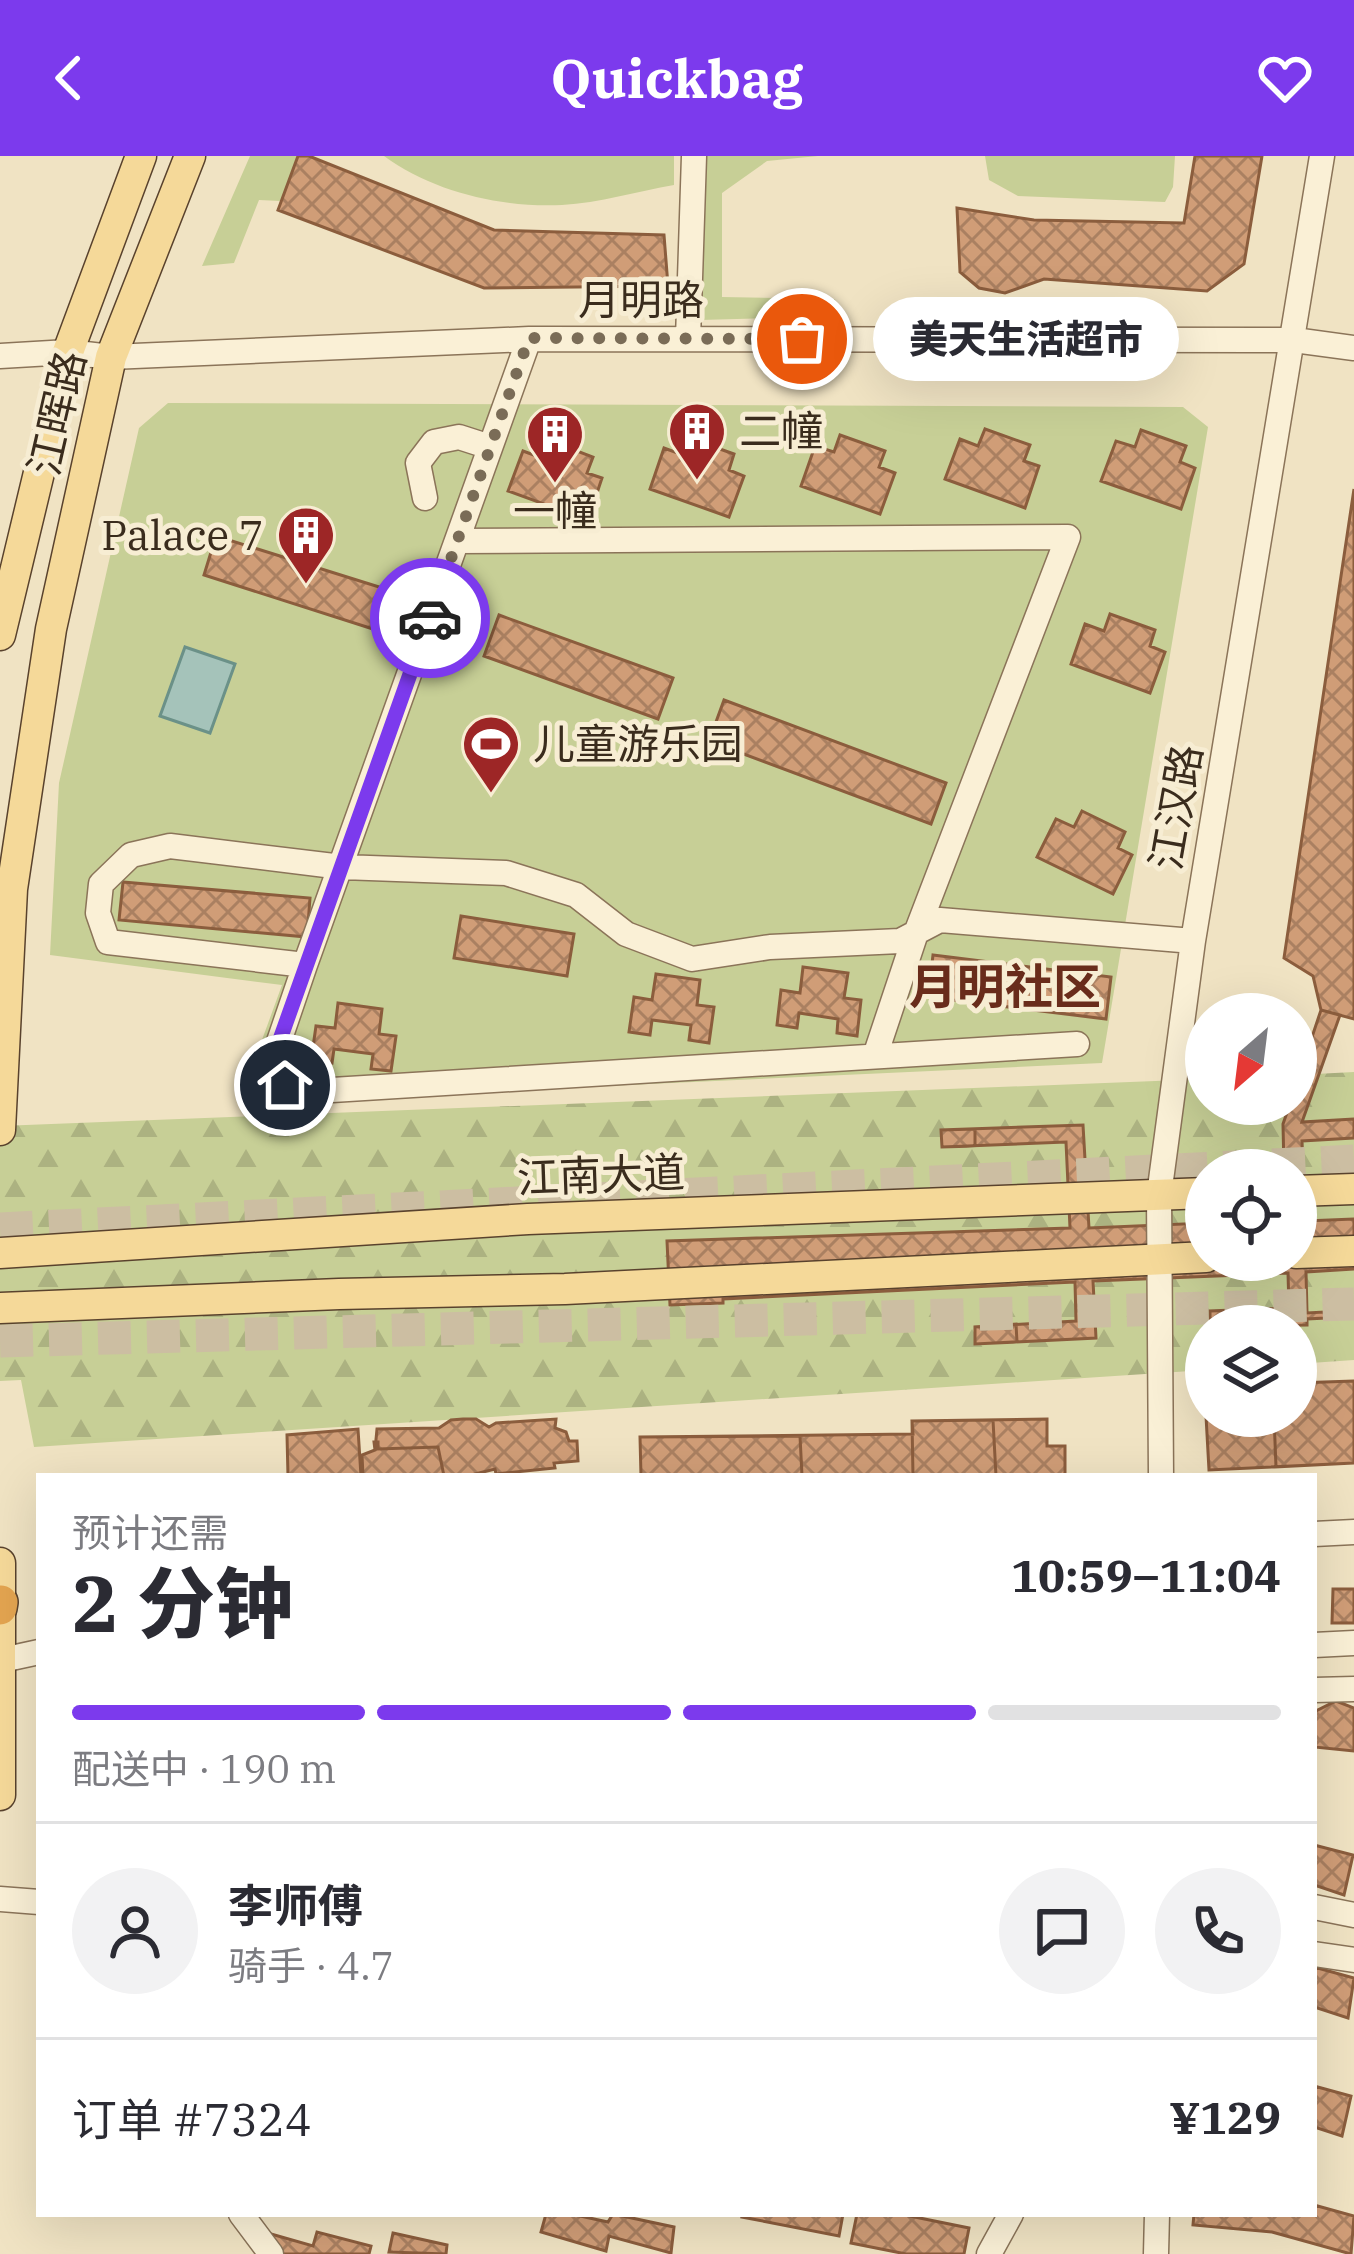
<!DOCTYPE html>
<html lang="zh">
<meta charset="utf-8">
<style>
body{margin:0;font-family:"IBM Plex Serif","Noto Sans SC",serif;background:#f2f2f3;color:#2b2b33;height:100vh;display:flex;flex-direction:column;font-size:45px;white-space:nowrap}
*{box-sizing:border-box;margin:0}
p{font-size:39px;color:#7c7c81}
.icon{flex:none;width:66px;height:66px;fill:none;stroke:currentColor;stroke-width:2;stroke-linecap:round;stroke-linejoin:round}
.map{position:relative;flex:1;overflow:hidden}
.panel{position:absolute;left:36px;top:1317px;width:1281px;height:744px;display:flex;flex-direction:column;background:#fff;border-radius:0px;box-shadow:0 12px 48px #0002}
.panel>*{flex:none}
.needle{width:78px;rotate:208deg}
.fabs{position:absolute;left:1185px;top:837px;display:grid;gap:24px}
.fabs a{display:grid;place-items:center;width:132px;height:132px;border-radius:50%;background:#fff;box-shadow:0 12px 48px #0002;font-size:60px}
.pin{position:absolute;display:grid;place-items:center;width:102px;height:102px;color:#fff;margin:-51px;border:6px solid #fff;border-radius:50%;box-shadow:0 3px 12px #0007}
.courier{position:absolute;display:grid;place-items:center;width:120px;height:120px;margin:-60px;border:9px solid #7c3aed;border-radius:50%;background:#fff;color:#222;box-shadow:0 3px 15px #0007}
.bubble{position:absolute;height:84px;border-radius:42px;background:#fff;box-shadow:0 12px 48px #0002;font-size:39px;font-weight:800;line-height:84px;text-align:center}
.summary em{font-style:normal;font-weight:800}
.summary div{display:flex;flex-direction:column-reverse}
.summary{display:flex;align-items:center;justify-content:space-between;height:204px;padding:0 36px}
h1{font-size:78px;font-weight:800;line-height:90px}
.bar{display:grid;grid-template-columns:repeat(4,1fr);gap:18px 12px;align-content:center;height:144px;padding:0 36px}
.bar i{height:15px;border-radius:9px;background:#e1e1e2}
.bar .active{background:#7c3aed}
.bar p{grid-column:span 4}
.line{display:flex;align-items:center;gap:30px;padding:0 36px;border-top:3px solid #e1e1e2}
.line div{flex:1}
.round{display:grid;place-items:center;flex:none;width:126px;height:126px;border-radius:63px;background:#f2f2f3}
header{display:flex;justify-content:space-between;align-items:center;height:156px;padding:0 36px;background:#7c3aed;color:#fff;font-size:54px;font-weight:800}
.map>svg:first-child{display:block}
.green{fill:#c7cf96}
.forest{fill:url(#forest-firs);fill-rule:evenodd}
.water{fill:#a5c3ba;stroke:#6b9188;stroke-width:3}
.building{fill:url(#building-cross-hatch);stroke:#8b5d3d;stroke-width:3}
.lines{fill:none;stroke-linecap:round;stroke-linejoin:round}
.highway-tunnel{stroke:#ccbea2;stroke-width:33;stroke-dasharray:33 16;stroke-linecap:butt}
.minor-casing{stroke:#8b7459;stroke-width:27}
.major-casing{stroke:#59422d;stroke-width:33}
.highway-casing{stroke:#59422d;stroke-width:36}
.minor{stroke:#faf0d6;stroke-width:24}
.major{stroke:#f5d999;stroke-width:30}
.highway{stroke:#e3a450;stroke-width:33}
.done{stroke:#7a6c57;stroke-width:12;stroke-dasharray:0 21.6}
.route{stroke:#7c3aed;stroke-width:15}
.labels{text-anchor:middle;stroke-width:10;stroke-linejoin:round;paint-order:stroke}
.street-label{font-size:42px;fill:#3a2c1d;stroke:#f7edd3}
.poi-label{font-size:42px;fill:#3a2c1d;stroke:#f7edd3;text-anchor:start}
.quarter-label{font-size:48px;font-weight:bold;fill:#692c1b;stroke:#f7edd3}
</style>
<header><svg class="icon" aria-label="back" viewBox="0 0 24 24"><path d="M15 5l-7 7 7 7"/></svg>Quickbag<svg class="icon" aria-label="heart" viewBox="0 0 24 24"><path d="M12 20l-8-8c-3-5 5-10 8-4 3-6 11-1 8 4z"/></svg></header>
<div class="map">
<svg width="1354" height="2098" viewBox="0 0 1354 2098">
<defs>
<pattern id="forest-firs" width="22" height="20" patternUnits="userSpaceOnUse" patternTransform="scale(3)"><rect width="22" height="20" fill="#c7cf96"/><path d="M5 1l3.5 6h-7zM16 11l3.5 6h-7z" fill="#acb281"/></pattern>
<pattern id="building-cross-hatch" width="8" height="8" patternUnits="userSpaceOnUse" patternTransform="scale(3)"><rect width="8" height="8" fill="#d09d77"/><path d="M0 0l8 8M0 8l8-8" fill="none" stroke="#aa8061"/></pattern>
</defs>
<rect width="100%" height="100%" fill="#f0e3c3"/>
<!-- green -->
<path class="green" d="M250,0H298L281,45L259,44L234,107L202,110Z
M384,0H674V29C638,35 599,47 562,49C502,52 433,36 384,0Z
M703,0H818L767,5L722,37V141L835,143L838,160L700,164Z
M985,0H1175L1173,31L1165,46L1018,40L989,24Z
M168,247L1183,251L1208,271L1102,907L239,947L282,829L50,799L59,627L139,272Z"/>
<!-- forest -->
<path class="forest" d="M1354,916V1204L1296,1208V1170H1206V1214L34,1291L21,1224L0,1225V970L1206,923V948H1296V919ZM1206,1014H1296V1104H1206Z"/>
<!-- water -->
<path class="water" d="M185,491L235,508L210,577L160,560Z"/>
<!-- building -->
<path class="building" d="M298,0H309L494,74L664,79L668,130L484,132L278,54Z
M1195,0H1262L1244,108L1207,135L1044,123L1005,137L979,132L960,116L957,52L1034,64L1184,67Z
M985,273L1030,289L1024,305L1039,310L1025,352L945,323L960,283L978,290Z
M1141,274L1186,290L1180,306L1195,312L1181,353L1101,325L1116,285L1135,291Z
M840,279L885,295L879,311L895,317L880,358L801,330L815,290L834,296Z
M689,282L734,298L729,314L744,320L729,361L650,333L664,292L683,299Z
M548,284L593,301L587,317L602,322L588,364L508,335L523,295L542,302Z
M1354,333V863L1321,854L1313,820L1284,802Z
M216,380L408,440L395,480L204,419Z
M1110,458L1155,474L1150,490L1165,496L1150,537L1071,508L1085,468L1104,475Z
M499,459L673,522L658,563L484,500Z
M724,544L946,627L931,668L709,585Z
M1082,655L1125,676L1118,692L1132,699L1113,738L1037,701L1056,663L1074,671Z
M123,726L310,742L307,781L119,764Z
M461,760L574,778L567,820L454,802Z
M933,799L1111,821L1106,863L928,841Z
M803,811L848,817L844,842L861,844L857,880L837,877L838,863L799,857L797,872L777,869L781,834L800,837Z
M656,818L700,824L697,849L714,851L709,887L689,884L691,869L652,864L650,879L629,876L634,841L652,844Z
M338,847L382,853L379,878L396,880L391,915L371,913L373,898L334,893L332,907L311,905L316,870L335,872Z
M1321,854L1340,859L1302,966L1354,963V982L1302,985L1305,1065L1354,1063V1113L1306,1116L1307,1157L1324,1156L1325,1162L1307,1163V1169L1210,1170V1155L1289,1152L1288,1117L1093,1125L1096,1182L975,1188V1171L1076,1165L1075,1126L723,1143V1147L670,1149L667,1085L1070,1072L1066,986L942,991L941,974L1083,969L1089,1072L1206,1067V1104H1296V1014H1284L1283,968L1290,948H1296V929Z
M975,973V990L942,991L941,974Z
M1256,1153V1170H1210V1155Z
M1016,1168L1017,1186L975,1188V1171Z
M1354,1225V1307L1209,1314L1206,1260H1296V1227Z
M1354,1225V1307L1276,1311L1274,1260H1296V1227Z
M463,1263H476L489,1271L496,1267L556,1263L555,1272L566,1276L569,1285H577L578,1305L554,1307L555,1312L496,1318L495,1313L467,1320H363L362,1299L375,1294L377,1273L439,1272L451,1264Z
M1047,1263V1290H1065V1320H641L640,1281L913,1278L912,1265Z
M993,1264L996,1320H913L912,1265Z
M358,1273L361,1320H288L287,1279Z
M800,1280L802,1320H641L640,1281Z
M374,1286H378V1293L438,1291L444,1320H363L362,1299L375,1294Z
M1333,1433H1354V1467H1332Z
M1336,1545L1354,1552V1595L1314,1591V1556Z
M1314,1689L1353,1699L1344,1739L1314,1729Z
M1314,1811L1354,1822L1348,1862L1314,1851Z
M1314,1930L1351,1940L1342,1980L1314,1971Z
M1314,2049L1354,2060L1351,2098L1272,2076L1193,2069L1194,2058H1314Z
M546,2058H571L608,2066L613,2058L674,2071L671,2097L609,2080L606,2095L541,2076Z
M743,2058H843L839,2080L742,2061Z
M857,2058H900L969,2072L964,2098H906L851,2087Z
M257,2074L313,2090L317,2076L371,2090L369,2098H267Z
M393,2077L447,2089L446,2098L389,2096Z"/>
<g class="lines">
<!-- highway-tunnel -->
<path class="highway-tunnel" d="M0,1073L1354,1005
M0,1185L1354,1148"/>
<!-- minor casing -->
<g class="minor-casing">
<path id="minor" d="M688,183L694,0
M0,200L68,196L111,201L529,183L1294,184L1354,192
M425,342L418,307L434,286L459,281L490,291
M457,385L1068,381L916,777L875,900
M305,809L529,183
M1077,888L316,935L285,929L272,906L305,809L108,786L98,757L101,728L131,699L170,690L342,711L506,717L576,739L626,778L692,803L770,791L900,785L940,764L1193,785
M1161,1320L1159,1039L1193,785L1322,0
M1314,1378L1354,1376
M1314,1489L1354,1487
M2,1504L39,1496
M1314,1534L1354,1533
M0,1743L39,1746
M1314,1751L1354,1759
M1314,1798L1354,1804
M241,2058L271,2098
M989,2098L1011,2058
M1156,2098L1157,2058"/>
</g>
<!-- major casing -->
<g class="major-casing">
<path id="major" d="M0,479L68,196L141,0
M0,974L12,733L51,473L111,201L190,0
M1296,1035L1354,1033
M0,1097L528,1063L1206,1037
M1296,1097L1354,1095
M0,1152L339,1138L565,1133L1206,1101
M0,1407V1639"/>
</g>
<!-- highway casing -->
<g class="highway-casing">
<path id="highway" d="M0,1452L1,1446"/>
</g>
<!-- minor -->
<use href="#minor" class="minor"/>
<!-- major -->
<use href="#major" class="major"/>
<!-- highway -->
<use href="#highway" class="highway"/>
</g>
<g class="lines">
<!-- done -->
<path class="done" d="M430,462L529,182L802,183"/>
<!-- route -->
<path class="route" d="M285,929L272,906L430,462"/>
</g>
<!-- icons -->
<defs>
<g id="building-pin" transform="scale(3)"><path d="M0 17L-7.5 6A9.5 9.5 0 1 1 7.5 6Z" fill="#9d2626" stroke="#f7edd3"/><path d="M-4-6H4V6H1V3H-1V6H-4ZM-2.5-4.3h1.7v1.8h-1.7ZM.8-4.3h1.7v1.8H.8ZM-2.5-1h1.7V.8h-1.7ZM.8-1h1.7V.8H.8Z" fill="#fff"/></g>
<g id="stadium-pin" transform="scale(3)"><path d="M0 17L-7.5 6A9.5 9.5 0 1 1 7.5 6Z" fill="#9d2626" stroke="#f7edd3"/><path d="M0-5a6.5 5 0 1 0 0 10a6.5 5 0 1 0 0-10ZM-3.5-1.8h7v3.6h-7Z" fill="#fff"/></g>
</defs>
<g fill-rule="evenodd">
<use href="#building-pin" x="697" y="275"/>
<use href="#building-pin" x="555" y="278"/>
<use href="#building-pin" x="306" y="379"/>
<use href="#stadium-pin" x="491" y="588"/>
</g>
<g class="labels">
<!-- street labels -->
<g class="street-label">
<text x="641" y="159">月明路</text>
<text transform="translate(57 257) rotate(-77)" y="15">江晖路</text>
<text transform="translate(1176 651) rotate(-80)" y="15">江汉路</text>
<text transform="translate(601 1019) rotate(-2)" y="15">江南大道</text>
</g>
<!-- poi labels -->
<g class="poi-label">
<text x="739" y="290">二幢</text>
<text x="555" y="370" text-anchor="middle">一幢</text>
<text x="264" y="394" text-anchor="end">Palace 7</text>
<text x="533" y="603">儿童游乐园</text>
</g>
<!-- quarter labels -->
<g class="quarter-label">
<text x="1005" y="848">月明社区</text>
</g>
</g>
</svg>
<div class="fabs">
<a><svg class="needle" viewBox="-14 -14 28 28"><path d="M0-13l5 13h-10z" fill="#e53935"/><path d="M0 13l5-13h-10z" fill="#7c7c81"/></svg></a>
<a><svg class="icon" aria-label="locate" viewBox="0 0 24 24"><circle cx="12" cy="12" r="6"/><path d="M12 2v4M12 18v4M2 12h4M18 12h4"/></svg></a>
<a><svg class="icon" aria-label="layers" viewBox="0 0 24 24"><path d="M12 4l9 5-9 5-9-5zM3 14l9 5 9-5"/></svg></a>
</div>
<div class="pin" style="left:802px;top:183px;background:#ea580c"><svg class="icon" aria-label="bag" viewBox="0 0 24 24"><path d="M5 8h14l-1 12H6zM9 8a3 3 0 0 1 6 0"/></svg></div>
<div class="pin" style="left:285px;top:929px;background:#1f2937"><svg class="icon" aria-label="home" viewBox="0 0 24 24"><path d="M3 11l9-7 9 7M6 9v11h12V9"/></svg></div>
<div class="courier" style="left:430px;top:462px"><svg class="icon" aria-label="car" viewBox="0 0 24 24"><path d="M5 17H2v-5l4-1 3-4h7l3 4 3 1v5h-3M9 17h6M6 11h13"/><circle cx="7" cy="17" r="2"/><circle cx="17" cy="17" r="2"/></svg></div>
<div class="bubble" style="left:873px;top:141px;width:306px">美天生活超市</div>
<section class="panel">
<div class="summary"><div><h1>2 分钟</h1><p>预计还需</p></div><em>10:59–11:04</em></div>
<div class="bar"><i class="active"></i><i class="active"></i><i class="active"></i><i></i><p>配送中 · 190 m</p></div>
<div class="line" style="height:216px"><a class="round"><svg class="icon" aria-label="person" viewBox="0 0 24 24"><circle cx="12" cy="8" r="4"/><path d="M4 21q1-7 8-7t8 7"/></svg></a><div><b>李师傅</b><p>骑手 · 4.7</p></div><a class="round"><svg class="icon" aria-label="chat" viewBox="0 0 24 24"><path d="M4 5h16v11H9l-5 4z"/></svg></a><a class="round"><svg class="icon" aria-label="phone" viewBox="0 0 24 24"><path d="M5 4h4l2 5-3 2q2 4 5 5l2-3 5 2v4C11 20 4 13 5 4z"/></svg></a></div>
<div class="line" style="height:156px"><div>订单 #7324</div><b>¥129</b></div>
</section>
</div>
